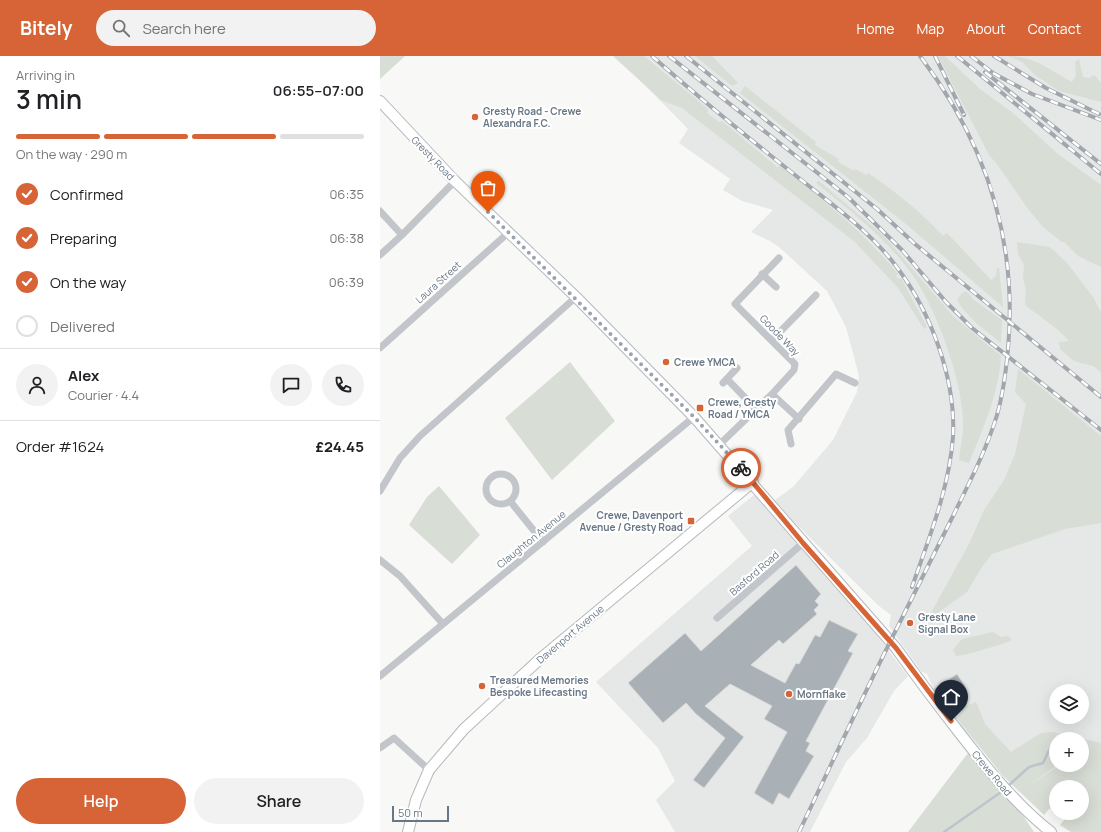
<!DOCTYPE html>
<meta charset="utf-8">
<style>
body{margin:0;font-family:Manrope,sans-serif;background:#f2f2f2;color:#202124;height:100vh;display:flex;flex-direction:column;font-size:15px;white-space:nowrap}
*{box-sizing:border-box;margin:0}
p{font-size:13px;color:#757577}
.icon{flex:none;width:22px;height:22px;fill:none;stroke:currentColor;stroke-width:2;stroke-linecap:round;stroke-linejoin:round}
.map{position:relative;flex:1;overflow:hidden}
.drawer{display:flex;flex-direction:column;background:#fff;width:380px}
.drawer>*{flex:none}
.buttons{position:absolute;left:669px;top:628px;display:grid;gap:8px}
.buttons a{display:grid;place-items:center;width:40px;height:40px;border-radius:50%;background:#fff;box-shadow:0 4px 16px #0002;font-size:20px}
.scale{position:absolute;left:12px;bottom:10px;width:57px;box-sizing:border-box;padding-left:4px;border:2px solid #697785;border-top:0;font-size:11px;line-height:14px;white-space:nowrap;color:#697785;-webkit-text-stroke:3px #fff;paint-order:stroke}
.pin{position:absolute;display:grid;place-items:center;width:34px;height:34px;color:#fff;margin:-41px -17px;border-radius:50% 50% 50% 0;rotate:-45deg;box-shadow:0 0 4px #0007}
.pin .icon{rotate:45deg}
.courier{position:absolute;display:grid;place-items:center;width:40px;height:40px;margin:-20px;border:3px solid #d76437;border-radius:50%;background:#fff;color:#222;box-shadow:0 1px 5px #0007}
.overview em{font-style:normal;font-weight:600}
.overview div{display:flex;flex-direction:column-reverse}
.overview{display:flex;align-items:center;justify-content:space-between;height:68px;padding:0 16px}
h1{font-size:26px;font-weight:600;line-height:30px}
.bar{display:grid;grid-template-columns:repeat(4,1fr);gap:6px 4px;align-content:center;height:48px;padding:0 16px}
.bar i{height:5px;border-radius:3px;background:#e0e0e0}
.bar .selected{background:#d76437}
.bar p{grid-column:span 4}
.line{display:flex;align-items:center;gap:10px;padding:0 16px;border-top:1px solid #e0e0e0}
.line div{flex:1}
.round{display:grid;place-items:center;flex:none;width:42px;height:42px;border-radius:21px;background:#f2f2f2}
ol{padding:0 16px;list-style:none}
li{display:flex;align-items:center;gap:12px;height:44px}
li p{margin-inline-start:auto}
li .icon{padding:4px;border-radius:50%;background:#d76437;color:#fff;stroke-width:4}
li:last-child{color:#757577}
li i{width:22px;height:22px;border:2px solid #e0e0e0;border-radius:50%}
.action{display:flex;gap:8px;margin-top:auto;padding:8px 16px}
.action a{flex:1;height:46px;border-radius:24px;background:#d76437;color:#fff;font-size:16px;font-weight:600;line-height:46px;text-align:center}
.action a+a{background:#f2f2f2;color:#202124}
header{display:flex;align-items:center;gap:24px;box-sizing:border-box;height:56px;padding:0 20px;background:#d76437;color:#fff}
header strong{font-size:19px}
nav{display:flex;gap:22px;margin-inline-start:auto;font-size:14px}
.search{width:280px;height:36px;background:#f2f2f2;display:flex;align-items:center;gap:10px;box-sizing:border-box;padding:0 14px;border-radius:22px;color:#757577;font-size:15px}
main{display:flex;flex:1;min-height:0}
.map>svg:first-child{display:block}
.built{fill:#e6e7e7;fill-rule:evenodd}
.green{fill:#d8ddd5;fill-rule:evenodd}
.lines{fill:none;stroke-linecap:round;stroke-linejoin:round}
.stream{stroke:#bcc5cb;stroke-width:2.5}
.building{fill:#a9b0b6;stroke:#dadad8}
.secondary-casing{stroke:#b4b9be;stroke-width:12}
.street{stroke:#c2c5c9;stroke-width:7}
.secondary{stroke:#fff;stroke-width:10}
.rail-casing{stroke:#a1a7ad;stroke-width:4}
.rail{stroke:#fff;stroke-width:2.5;stroke-dasharray:8;stroke-linecap:butt}
.done{stroke:#9ba4ad;stroke-width:4;stroke-dasharray:0 7.2}
.route{stroke:#d76437;stroke-width:5}
.poi-dot{fill:#d76437;stroke:#fff;stroke-width:1.5}
.labels{text-anchor:middle;stroke-width:4;stroke-linejoin:round;paint-order:stroke}
.poi-label{font-size:10px;font-weight:bold;fill:#697785;stroke:#fff;text-anchor:start}
.street-label{font-size:10px;fill:#697785;stroke:#fff}
</style>
<header>
<strong>Bitely</strong>
<div class="search"><svg class="icon" aria-label="search" viewBox="0 0 24 24"><circle cx="10" cy="10" r="6"/><path d="M15 15l6 6"/></svg>Search here</div>
<nav><a>Home</a><a>Map</a><a>About</a><a>Contact</a></nav>
</header>
<main>
<section class="drawer">
<div class="overview"><div><h1>3 min</h1><p>Arriving in</p></div><em>06:55–07:00</em></div>
<div class="bar"><i class="selected"></i><i class="selected"></i><i class="selected"></i><i></i><p>On the way · 290 m</p></div>
<ol>
<li><svg class="icon" aria-label="check" viewBox="0 0 24 24"><path d="M5 12l5 5 9-10"/></svg>Confirmed<p>06:35</p></li>
<li><svg class="icon" aria-label="check" viewBox="0 0 24 24"><path d="M5 12l5 5 9-10"/></svg>Preparing<p>06:38</p></li>
<li><svg class="icon" aria-label="check" viewBox="0 0 24 24"><path d="M5 12l5 5 9-10"/></svg>On the way<p>06:39</p></li>
<li><i></i>Delivered</li>
</ol>
<div class="line" style="height:72px"><a class="round"><svg class="icon" aria-label="person" viewBox="0 0 24 24"><circle cx="12" cy="8" r="4"/><path d="M4 21q1-7 8-7t8 7"/></svg></a><div><b>Alex</b><p>Courier · 4.4</p></div><a class="round"><svg class="icon" aria-label="chat" viewBox="0 0 24 24"><path d="M4 5h16v11H9l-5 4z"/></svg></a><a class="round"><svg class="icon" aria-label="phone" viewBox="0 0 24 24"><path d="M5 4h4l2 5-3 2q2 4 5 5l2-3 5 2v4C11 20 4 13 5 4z"/></svg></a></div>
<div class="line" style="height:52px"><div>Order #1624</div><b>£24.45</b></div>
<div class="action"><a>Help</a><a>Share</a></div>
</section>
<div class="map">
<svg width="721" height="776" viewBox="0 0 721 776">
<rect width="100%" height="100%" fill="#f8f8f6"/>
<!-- built -->
<path class="built" d="M233,0H721V708L702,683H676V709H680L639,736L579,668L554,634L547,618L541,615L509,570L511,559L499,550L413,465L395,444L413,431L453,384L477,336L479,320L466,271L447,235L399,191L390,185L371,176L393,154L362,145L343,134L350,123L299,87L308,73L258,22ZM676,635H702V661H676Z
M374,439L498,581L528,620L514,635L487,682L466,706L430,776H295L276,744L295,725L278,692L216,626L372,490L348,460Z"/>
<!-- green -->
<path class="green" d="M0,0H25L0,23Z
M233,0H264L328,53L327,57L339,66L342,65L397,111L401,110L406,114C445,146 486,178 518,218L516,220L519,223L521,222L547,271L544,273L518,232L475,186L302,52L281,44Z
M315,0H332L358,27L352,30Z
M558,0H565L600,33L633,57L678,98L721,129V211L698,200L684,186H682L663,171L648,153L617,108L609,99Z
M628,0C654,0 670,14 692,26L696,19L695,6L699,3L703,21L709,22L714,19L721,27V46L679,35L655,19L642,6Z
M365,30L436,86L435,89L459,103L458,106L474,115L475,113L486,119L488,117C516,136 541,156 563,180L567,177L611,224L616,220L617,212H619L623,251L526,168L360,37Z
M439,125L503,179L574,261L621,300C619,338 603,372 589,407L579,404C580,392 584,379 583,367C583,325 555,248 529,214C503,180 470,154 436,127Z
M637,186L670,191L688,208L713,241L721,256V316L713,310L694,305L680,293L679,286L689,285C676,270 660,261 645,249L646,233L643,223L644,209L638,198Z
M586,235L594,244L622,264L621,287L596,267L582,252L577,244L581,238Z
M190,306L235,365L172,424L125,362Z
M638,313L721,380V467L685,473L612,498L602,511L587,536L555,559L552,555L589,488L604,454L624,424L635,398L646,348L635,336Z
M59,430L100,479L72,508L29,469L47,441Z
M613,576L621,581L628,580L632,584C628,587 579,601 576,600L573,594L582,583Z
M596,646L605,668L631,696L661,677L672,676L721,687V776H691L680,769L690,757H702V731H676V751L669,753L664,759L622,719L577,662L586,650ZM676,683H702V709H680L651,728L677,709Z
M588,697L644,761L654,776H528Z"/>
<g class="lines">
<!-- stream -->
<path class="stream" d="M628,730L649,711L663,707L673,686
M564,776L624,734"/>
</g>
<!-- building -->
<path class="building" d="M416,509L441,538L435,545L439,549L434,554L437,558L403,588L399,584L371,609L405,627L416,607L419,608L435,579L440,581L449,564L478,578L468,595L473,597L426,685L430,687L426,695L434,700L409,743L399,737L393,749L374,737L407,676L384,663L392,650L350,628L325,650L364,681L324,732L313,724L345,682L316,658L306,647L283,667L248,627L305,577L321,595Z
M577,618L585,630L563,645L554,633Z"/>
<g class="lines">
<!-- secondary casing -->
<g class="secondary-casing">
<path id="secondary" d="M0,45L75,125L196,241L314,361L516,592C536,620 557,648 578,675C606,711 635,748 671,776
M28,776L36,744L49,714L84,673L161,602L373,426"/>
</g>
<!-- street -->
<path class="street" d="M0,155L22,179
M0,199L22,179L75,125
M382,218L396,231
M392,284L436,239
M0,292L129,176
M347,323L376,353
M343,327L357,312
M392,338L419,363
M340,388L392,338L414,314L415,308L355,248L399,202
M411,388L408,374L456,318L475,327
M106 433a15 15 0 1 1 30 0a15 15 0 1 1-30 0Z
M0,435L20,402L40,380L196,241
M130,445L163,486
M0,504L20,520L63,568
M337,562L423,487
M0,620L314,361
M0,692L14,682L49,714"/>
<!-- secondary -->
<use href="#secondary" class="secondary"/>
<!-- rail casing -->
<g class="rail-casing">
<path id="rail" d="M272,0C318,41 366,80 415,119C450,147 489,174 516,210C551,256 576,323 573,381C569,433 549,482 532,531
M289,0L468,141L522,194L566,246L592,272L721,374
M306,0L497,153L535,188L721,341
M555,0L584,59
M577,0L721,118
M591,0L613,17
M614,0L666,32L719,58
M605,16L721,108
M613,17L652,38L721,64
M419,776C453,705 486,633 522,562C539,528 556,494 573,460C589,427 606,395 617,359C623,338 626,315 628,293C638,183 606,87 540,0"/>
</g>
<!-- rail -->
<use href="#rail" class="rail"/>
</g>
<g class="lines">
<!-- done -->
<path class="done" d="M108,156L314,361L361,412"/>
<!-- route -->
<path class="route" d="M361,412L423,487L516,592L571,665"/>
</g>
<!-- markers -->
<g class="poi-dot">
<circle cx="95" cy="61" r="4"/>
<circle cx="286" cy="306" r="4"/>
<rect x="316" y="348" width="8" height="8" rx="2"/>
<rect x="307" y="461" width="8" height="8" rx="2"/>
<circle cx="530" cy="567" r="4"/>
<circle cx="102" cy="630" r="4"/>
<circle cx="409" cy="638" r="4"/>
</g>
<g class="labels">
<!-- poi labels -->
<g class="poi-label">
<text x="103" y="59">Gresty Road - Crewe<tspan x="103" dy="12">Alexandra F.C.</tspan></text>
<text x="294" y="310">Crewe YMCA</text>
<text x="328" y="350">Crewe, Gresty<tspan x="328" dy="12">Road / YMCA</tspan></text>
<text x="303" y="463" text-anchor="end">Crewe, Davenport<tspan x="303" dy="12">Avenue / Gresty Road</tspan></text>
<text x="538" y="565">Gresty Lane<tspan x="538" dy="12">Signal Box</tspan></text>
<text x="110" y="628">Treasured Memories<tspan x="110" dy="12">Bespoke Lifecasting</tspan></text>
<text x="417" y="642">Mornflake</text>
</g>
<!-- street labels -->
<g class="street-label">
<text transform="translate(53 102) rotate(46)" y="4">Gresty Road</text>
<text transform="translate(58 226) rotate(-42)" y="4">Laura Street</text>
<text transform="translate(400 279) rotate(46)" y="4">Goode Way</text>
<text transform="translate(151 483) rotate(-39)" y="4">Claughton Avenue</text>
<text transform="translate(374 517) rotate(-41)" y="4">Basford Road</text>
<text transform="translate(190 578) rotate(-40)" y="4">Davenport Avenue</text>
<text transform="translate(612 717) rotate(50)" y="4">Crewe Road</text>
</g>
</g>
</svg>
<div class="buttons">
<a><svg class="icon" aria-label="layers" viewBox="0 0 24 24"><path d="M12 4l9 5-9 5-9-5zM3 14l9 5 9-5"/></svg></a>
<a>+</a>
<a>−</a>
</div>
<div class="scale">50 m</div>
<div class="pin" style="left:108px;top:156px;background:#ea580c"><svg class="icon" aria-label="bag" viewBox="0 0 24 24"><path d="M5 8h14l-1 12H6zM9 8a3 3 0 0 1 6 0"/></svg></div>
<div class="pin" style="left:571px;top:665px;background:#1f2937"><svg class="icon" aria-label="home" viewBox="0 0 24 24"><path d="M3 11l9-7 9 7M6 9v11h12V9"/></svg></div>
<div class="courier" style="left:361px;top:412px"><svg class="icon" aria-label="bike" viewBox="0 0 24 24"><circle cx="6" cy="16" r="4"/><circle cx="18" cy="16" r="4"/><path d="M6 16l4-8h5l3 8M10 8l3 8H6M13 5h3"/></svg></div>
</div>
</main>
